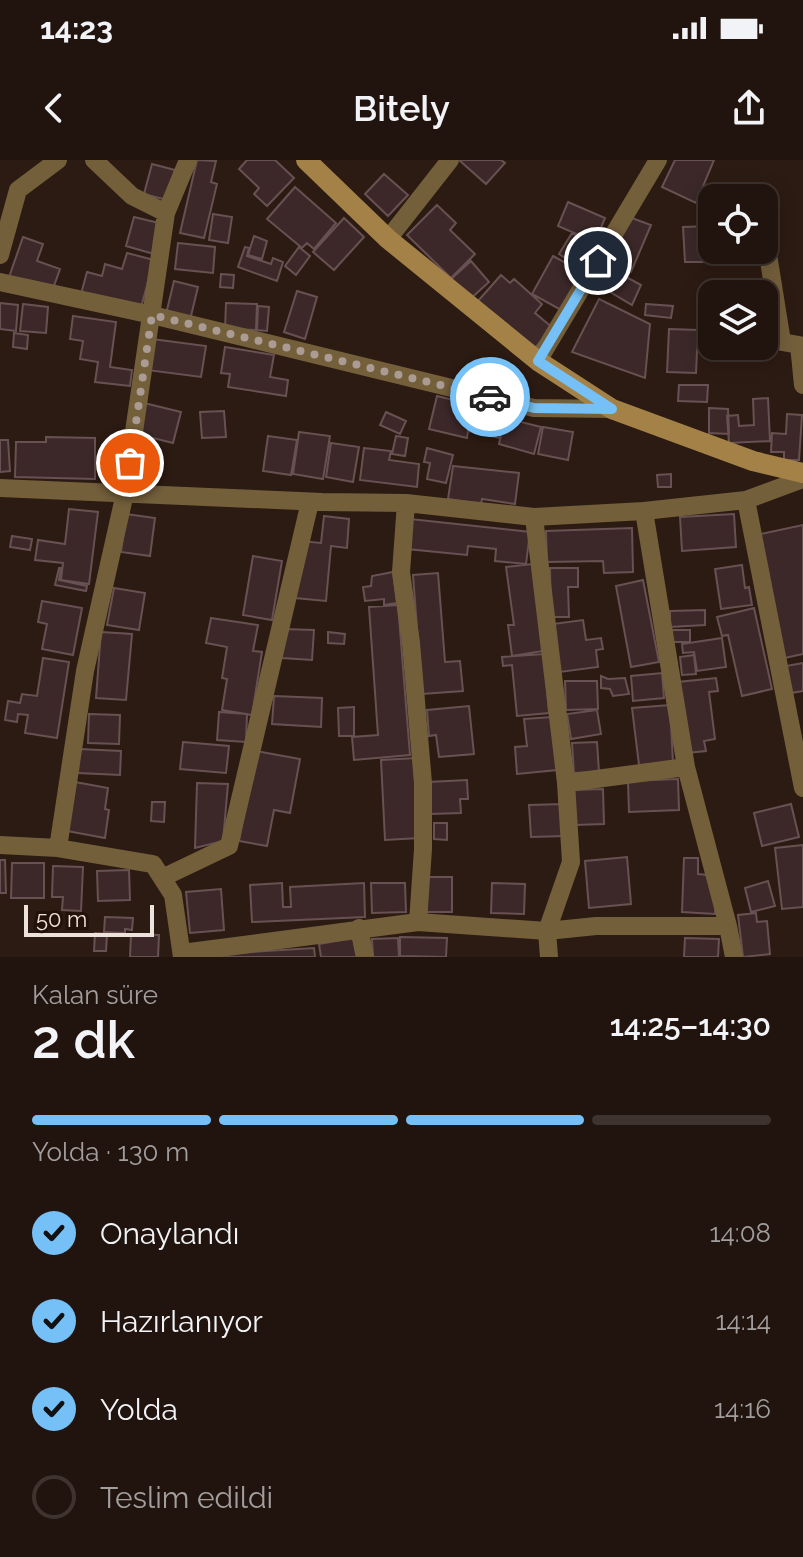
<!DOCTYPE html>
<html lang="tr">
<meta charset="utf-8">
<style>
body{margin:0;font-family:Raleway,sans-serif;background:#291d17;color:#f1f3f6;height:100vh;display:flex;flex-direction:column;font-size:30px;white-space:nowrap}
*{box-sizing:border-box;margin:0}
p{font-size:26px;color:#a29e9e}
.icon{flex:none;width:44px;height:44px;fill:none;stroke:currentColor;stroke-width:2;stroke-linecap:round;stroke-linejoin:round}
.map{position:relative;height:797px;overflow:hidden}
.sheet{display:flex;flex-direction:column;background:#21140e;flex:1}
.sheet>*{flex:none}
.controls{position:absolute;left:698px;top:24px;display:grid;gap:16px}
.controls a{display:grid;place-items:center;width:80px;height:80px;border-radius:16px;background:#21140e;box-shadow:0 4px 20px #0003,0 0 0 2px #3e332e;font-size:40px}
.scale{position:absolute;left:24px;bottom:20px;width:130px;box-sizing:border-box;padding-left:8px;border:4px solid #eee2dc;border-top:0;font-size:22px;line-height:28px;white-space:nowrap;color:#eee2dc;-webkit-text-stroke:6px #221109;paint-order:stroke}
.pin{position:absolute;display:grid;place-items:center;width:68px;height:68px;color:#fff;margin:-34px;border:4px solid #fff;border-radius:50%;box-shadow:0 2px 8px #0007}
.courier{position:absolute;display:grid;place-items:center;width:80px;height:80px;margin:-40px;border:6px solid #75c0f6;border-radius:50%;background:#fff;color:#222;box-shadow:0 2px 10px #0007}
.headline em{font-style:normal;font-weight:600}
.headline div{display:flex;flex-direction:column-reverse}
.headline{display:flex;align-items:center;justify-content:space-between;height:136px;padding:0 32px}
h1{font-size:52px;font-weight:600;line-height:60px}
.bar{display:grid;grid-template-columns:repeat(4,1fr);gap:12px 8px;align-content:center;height:96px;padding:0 32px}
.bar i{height:10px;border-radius:6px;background:#3e332e}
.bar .current{background:#75c0f6}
.bar p{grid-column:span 4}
ol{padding:0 32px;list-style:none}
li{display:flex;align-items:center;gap:24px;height:88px}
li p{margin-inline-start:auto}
li .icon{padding:8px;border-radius:50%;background:#75c0f6;color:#111;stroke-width:4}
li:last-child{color:#a29e9e}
li i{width:44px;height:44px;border:4px solid #3e332e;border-radius:50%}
.status{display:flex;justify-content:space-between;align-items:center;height:56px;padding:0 40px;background:#21140e;direction:ltr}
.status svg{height:22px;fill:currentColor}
header{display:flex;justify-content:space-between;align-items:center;height:104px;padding:0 32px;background:#21140e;font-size:36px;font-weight:600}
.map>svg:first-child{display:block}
.building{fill:#3c2829;stroke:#685152;stroke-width:2}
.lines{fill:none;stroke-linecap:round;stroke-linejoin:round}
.street{stroke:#745f3b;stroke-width:18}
.secondary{stroke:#a48247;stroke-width:20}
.done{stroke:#aa9c95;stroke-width:8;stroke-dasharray:0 14.4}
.route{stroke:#75c0f6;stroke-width:10}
</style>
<div class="status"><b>14:23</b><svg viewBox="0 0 49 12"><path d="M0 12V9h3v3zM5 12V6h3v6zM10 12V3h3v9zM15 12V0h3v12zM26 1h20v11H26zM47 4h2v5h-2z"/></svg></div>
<header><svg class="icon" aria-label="back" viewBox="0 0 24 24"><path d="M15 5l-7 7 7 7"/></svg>Bitely<svg class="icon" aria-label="share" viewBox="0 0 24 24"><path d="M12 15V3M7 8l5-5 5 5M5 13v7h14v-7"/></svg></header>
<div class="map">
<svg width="803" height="797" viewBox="0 0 803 797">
<rect width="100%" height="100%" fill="#2c1b12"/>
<!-- building -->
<path class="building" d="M197,0L216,1L211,22L217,24L204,78L180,73Z
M247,0H275L294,18L267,46L254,34L259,28L239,9Z
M459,0H501L505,3L486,24Z
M675,0H714L696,43L662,27Z
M152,4L175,10L167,40L144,34Z
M384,14L408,35L388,56L365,34Z
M295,27L336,63L314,89L307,83L302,88L267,59Z
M568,42L605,58L595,82L558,66Z
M437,45L456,63L450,70L475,94L451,118L407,75Z
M213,54L232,57L228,83L209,80Z
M134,57L163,64L154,94L126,86Z
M629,57L651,65L631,112L608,102Z
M344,58L364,77L334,110L313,92Z
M712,66V90H717V102H685L683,67Z
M572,73L589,84L583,93L591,98L583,110L559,94Z
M254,76L267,81L262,99L248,95Z
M23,77L43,84L37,101L60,109L51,134L8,120Z
M178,83L215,87L213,113L175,109Z
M245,87L249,88L247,96L271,104L273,98L283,102L277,121L238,107Z
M299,87L310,96L296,115L285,106Z
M127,93L154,100L140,151L81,134L87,112L102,116L105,104L122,109Z
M553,96L582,112L561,150L532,134Z
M471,101L489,122L468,141L450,120Z
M606,106L641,125L632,145L595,123Z
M221,114L234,115L233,128L220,127Z
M501,115L510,123L514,119L542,144L535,153L553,168L533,190L478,141Z
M174,121L198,127L190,160L166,154Z
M297,131L317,137L305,179L284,172Z
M599,139L650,164L645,218L572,192Z
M0,143L18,145L16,171L0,169Z
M226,143L257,144L256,170L225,169Z
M23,144L48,147L46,173L20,171Z
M646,144L673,146L671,158L645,155Z
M258,146L269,147L267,171L257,170Z
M73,156L116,162L110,207L132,210L130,226L95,222L98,202L80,199L83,181L70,179Z
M669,169L698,170L696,213L667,212Z
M14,173L28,175L27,189L13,187Z
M152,179L206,186L201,217L147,210Z
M225,187L274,195L270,217L288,220L286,236L228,227L230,214L221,213Z
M679,225H708L707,242L678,241Z
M437,236L506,253L500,278L468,271L467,278L429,269Z
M768,238L770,281L729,283L727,256L738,255L739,266L754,265L753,239Z
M144,243L181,252L173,283L137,274Z
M709,248L728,249L729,274L709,273Z
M224,251L226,277L202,278L200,252Z
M386,252L406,261L400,274L380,265Z
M787,254L802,255L799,300H784V292H771L772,273L786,274Z
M505,258L541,267L534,294L499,284Z
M543,267L573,272L568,300L538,294Z
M299,272L330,276L323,319L293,314Z
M268,276L297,280L291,315L263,311Z
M396,276L408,278L405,296L392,294Z
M46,277L95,278V319L15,317L16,282H46Z
M0,280H8L10,311L0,312Z
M331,283L359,287L353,322L326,317Z
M364,288L391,291L389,300L419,304L417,327L360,320Z
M427,288L453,295L446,323L427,319L430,303L424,302Z
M453,306L519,313L515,344L482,339L481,344L448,339Z
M671,314V327H658L657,315Z
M69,349L98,352L89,424L61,420L63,403L35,400L38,380L65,384Z
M126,354L155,358L150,396L121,392Z
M734,354L736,387L682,391L680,357Z
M324,356L349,359L347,388L331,386L326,441L295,438L301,381L321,383Z
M410,359L530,372L526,404L495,401L496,389L468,386L467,395L407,389Z
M803,365V494L780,499L756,375Z
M632,368L633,412L604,413L603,401L547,402L546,371Z
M12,376L32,379L30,390L10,387Z
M253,396L282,401L272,460L243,455Z
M532,404L543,491L512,496L508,465H514L506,407Z
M742,405L745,428L749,427L752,445L721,449L715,409Z
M59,408H61L59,420L87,426L86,431L55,425Z
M550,408H578V427H568L569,457H551Z
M393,412L397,443L384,445V439L365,441L363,427L371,426L372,416Z
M438,413L445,502L460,501L463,531L422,534L413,415Z
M643,420L659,502L631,507L616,426Z
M114,428L145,433L139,470L107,465Z
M42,441L82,448L73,495L42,489L47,464L38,462Z
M398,445L410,595L354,600L352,577L378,575L369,447Z
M754,448L772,529L742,536L728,475L722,476L717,457Z
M705,450V465L670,467V451Z
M211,458L258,465L253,491L262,492L252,555L222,550L227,519L222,518L227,487L206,483Z
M583,460L586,480L601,478L603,489L596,490L598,507L560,512L553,464Z
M283,469L314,470L312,500L282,498Z
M672,470H690V482H672Z
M101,472L132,474L126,540L96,538Z
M328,472L345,474L344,484L328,483Z
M722,478L726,507L697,511L694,492L683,493L682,484Z
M544,494L549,553L517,556L512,505L503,506L502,497Z
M694,495L696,514L682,515L680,497Z
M43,498L69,502L57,578L25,573L28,555L18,554L17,562L5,560L8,541L20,543L22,534L37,536Z
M803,503V531L791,533L786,506Z
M662,513L664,538L633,541L631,516Z
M601,516L608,519L625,518L629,534L613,536L610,529L601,528Z
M716,518L718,531L709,532L715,579L704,581L706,591L687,593L678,522Z
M565,521H597L598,549L566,550Z
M274,536L322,538L321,567L272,564Z
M670,545L673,603L639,605L632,548Z
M469,546L474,594L439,597L436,575L429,576L427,550Z
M354,547V576H339L338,548Z
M597,550L601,574L571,579L567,554Z
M219,552L247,554L246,582L217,580Z
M89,554L120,555L119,584L88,583Z
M552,557L557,610L517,614L515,587L527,586L524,559Z
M183,582L229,586L226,613L180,609Z
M597,582L599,612L574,613L572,583Z
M79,589L121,591L120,615L78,613Z
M256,591L300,599L290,653L274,650L267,686L239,681Z
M416,598L420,678L385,680L381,600Z
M678,619L679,650L629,652L628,621Z
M467,620L468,639H460L461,653L429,654L428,622Z
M75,622L108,628L105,649L109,650L105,678L67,671Z
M197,623L228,624L223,681L195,688Z
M603,629L604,664L575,665L574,630Z
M152,642H165L164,662L151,661Z
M564,644L565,676L531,677L529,645Z
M791,644L799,677L762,686L754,653Z
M434,663H447V680L434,679Z
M803,685V747L782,749L775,688Z
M627,697L631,744L589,748L585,701Z
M684,698H698V714L709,715L716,725L715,754L682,752Z
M0,700H5L6,733H0Z
M12,703H44V738H11Z
M53,706L83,707L81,751L62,750L63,737H52Z
M129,710L130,740L98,741L97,711Z
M426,717H452V752H425Z
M768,721L775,746L751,752L745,728Z
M282,723L283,747H291L290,727L364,723L365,757L252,762L250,725Z
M371,723H405L406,752L372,753Z
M492,723L525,724L524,754L491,753Z
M221,729L224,770L190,773L186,732Z
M756,753L757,762L767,761L770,794L743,797L738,755Z
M105,757L133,758L132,770L125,769V773L104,772Z
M95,773L107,774L106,791H94Z
M131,774L159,775L158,797H130Z
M400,777L447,778L446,797L400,796Z
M353,778L357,797H321L319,784Z
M398,778L399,797H373L372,779Z
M685,778L719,779L718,797H684Z
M314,788L315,797H200L251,792Z"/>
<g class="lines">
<!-- street -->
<path class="street" d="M94,0L132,36L166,53
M388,79L450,0
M766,82L782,182L799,185L803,225
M0,95L18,30L58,0
M0,122L152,155L534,248L612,249
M538,201L658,0
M0,328L322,342L406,343L534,357L644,351L746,340L803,319
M746,340L803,628
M644,351L686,607L728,766
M566,623L686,607
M0,685L58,688L153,704L173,735L182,797
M58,688L85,511L125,333L166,53L188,0
M162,718L229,686L310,342
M418,762L547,771L571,702L566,623L534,357
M359,768L365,797
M182,793L418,762L423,689V623L411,483L401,412L406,343
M549,797L547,771L596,766H728L734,797"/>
<!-- secondary -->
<path class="secondary" d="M306,0L388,79L538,201L612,249L753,301L803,313"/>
</g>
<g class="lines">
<!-- done -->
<path class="done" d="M130,303L152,155L490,237"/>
<!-- route -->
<path class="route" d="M490,237L534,248L612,249L538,201L598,101"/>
</g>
</svg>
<div class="controls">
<a><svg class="icon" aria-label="locate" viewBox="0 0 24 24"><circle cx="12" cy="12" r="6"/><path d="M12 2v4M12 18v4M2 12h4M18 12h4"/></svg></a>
<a><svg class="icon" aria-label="layers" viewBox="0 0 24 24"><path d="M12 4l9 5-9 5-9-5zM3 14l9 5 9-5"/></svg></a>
</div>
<div class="scale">50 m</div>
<div class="pin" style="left:130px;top:303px;background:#ea580c"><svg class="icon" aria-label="bag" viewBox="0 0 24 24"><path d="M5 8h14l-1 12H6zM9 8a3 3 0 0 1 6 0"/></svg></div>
<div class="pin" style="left:598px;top:101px;background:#1f2937"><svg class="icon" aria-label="home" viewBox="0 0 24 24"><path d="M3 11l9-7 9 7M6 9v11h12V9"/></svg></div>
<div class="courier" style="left:490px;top:237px"><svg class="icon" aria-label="car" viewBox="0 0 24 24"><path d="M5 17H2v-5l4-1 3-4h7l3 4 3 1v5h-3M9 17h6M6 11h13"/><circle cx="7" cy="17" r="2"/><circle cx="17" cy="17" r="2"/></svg></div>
</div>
<section class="sheet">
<div class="headline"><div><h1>2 dk</h1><p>Kalan süre</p></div><em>14:25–14:30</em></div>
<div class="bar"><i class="current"></i><i class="current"></i><i class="current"></i><i></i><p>Yolda · 130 m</p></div>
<ol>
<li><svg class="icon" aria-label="check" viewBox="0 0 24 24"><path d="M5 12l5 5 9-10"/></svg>Onaylandı<p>14:08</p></li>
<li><svg class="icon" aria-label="check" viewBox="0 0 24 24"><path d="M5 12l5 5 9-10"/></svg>Hazırlanıyor<p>14:14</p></li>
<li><svg class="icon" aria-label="check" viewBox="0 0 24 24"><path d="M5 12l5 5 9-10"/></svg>Yolda<p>14:16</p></li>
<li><i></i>Teslim edildi</li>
</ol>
</section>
